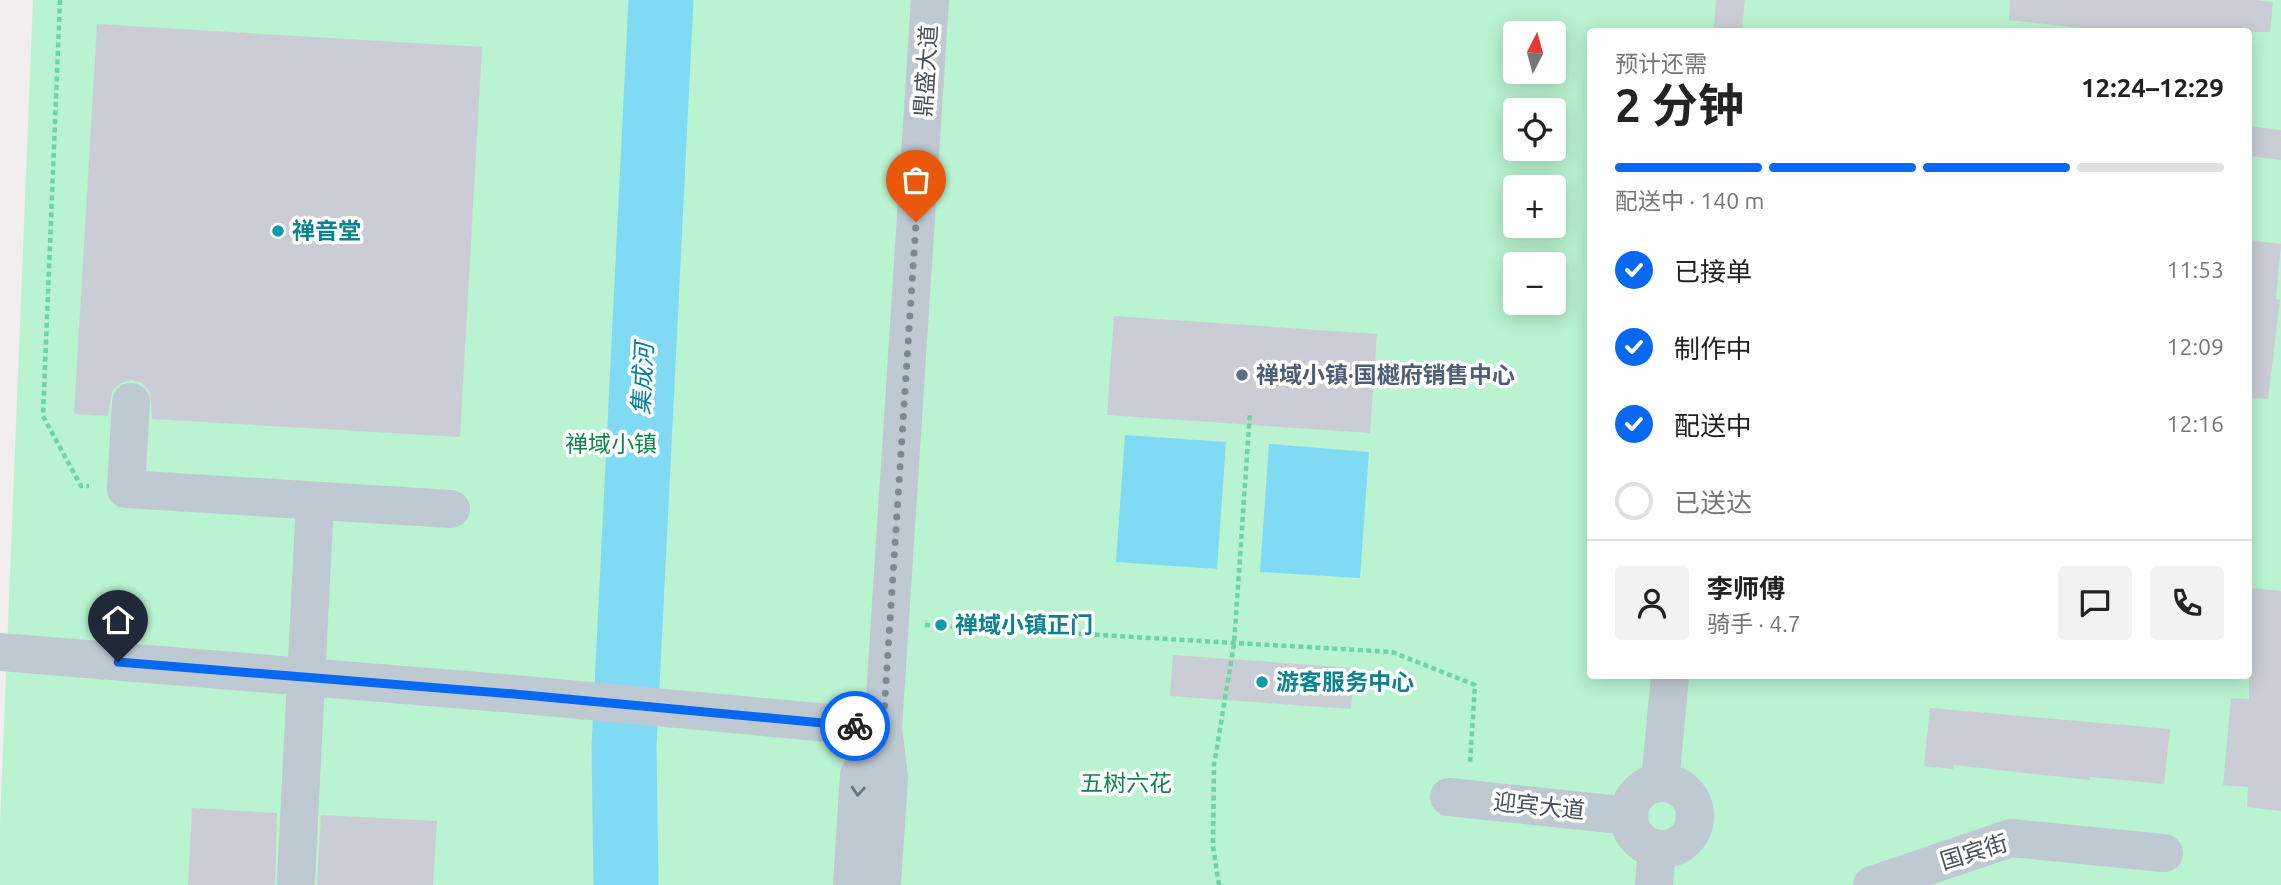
<!DOCTYPE html>
<html lang="zh">
<meta charset="utf-8">
<style>
body{margin:0;font-family:Ubuntu,"Noto Sans SC",sans-serif;background:#f2f2f2;color:#222;height:100vh;display:flex;flex-direction:column;font-size:26px;white-space:nowrap}
*{box-sizing:border-box;margin:0}
p{font-size:23px;color:#767676}
.icon{flex:none;width:38px;height:38px;fill:none;stroke:currentColor;stroke-width:2;stroke-linecap:round;stroke-linejoin:round}
.map{position:relative;flex:1;overflow:hidden}
.drawer{position:absolute;left:1587px;top:28px;width:665px;height:651px;display:flex;flex-direction:column;background:#fff;border-radius:7px;box-shadow:0 4px 18px #0003}
.drawer>*{flex:none}
.needle{width:46px;rotate:6deg}
.tools{position:absolute;left:1503px;top:21px;display:grid;gap:14px}
.tools a{display:grid;place-items:center;width:63px;height:63px;border-radius:7px;background:#fff;box-shadow:0 4px 18px #0003;font-size:35px}
.pin{position:absolute;display:grid;place-items:center;width:60px;height:60px;color:#fff;margin:-72px -30px;border-radius:50% 50% 50% 0;rotate:-45deg;box-shadow:0 0 7px #0007}
.pin .icon{rotate:45deg}
.courier{position:absolute;display:grid;place-items:center;width:70px;height:70px;margin:-35px;border:5px solid #0768f3;border-radius:50%;background:#fff;color:#222;box-shadow:0 2px 9px #0007}
.head em{font-style:normal;font-weight:700}
.head div{display:flex;flex-direction:column-reverse}
.head{display:flex;align-items:center;justify-content:space-between;height:119px;padding:0 28px}
h1{font-size:46px;font-weight:700;line-height:52px}
.bar{display:grid;grid-template-columns:repeat(4,1fr);gap:10px 7px;align-content:center;height:84px;padding:0 28px}
.bar i{height:9px;border-radius:5px;background:#e0e0e0}
.bar .current{background:#0768f3}
.bar p{grid-column:span 4}
.line{display:flex;align-items:center;gap:18px;padding:0 28px;border-top:2px solid #e0e0e0}
.line div{flex:1}
.round{display:grid;place-items:center;flex:none;width:74px;height:74px;border-radius:7px;background:#f2f2f2}
ol{padding:0 28px;list-style:none}
li{display:flex;align-items:center;gap:21px;height:77px}
li p{margin-inline-start:auto}
li .icon{padding:7px;border-radius:50%;background:#0768f3;color:#fff;stroke-width:4}
li:last-child{color:#767676}
li i{width:38px;height:38px;border:4px solid #e0e0e0;border-radius:50%}
.map>svg:first-child{display:block}
.green{fill:#b9f3d1;fill-rule:evenodd}
.water{fill:#81daf4}
.lines{fill:none;stroke-linecap:round;stroke-linejoin:round}
.river{stroke:#81daf4;stroke-width:65}
.building{fill:#cacdd5}
.path{stroke:#6dd5a4;stroke-width:4.5;stroke-dasharray:5 3.5;stroke-linecap:butt}
.minor{stroke:#bec9d2;stroke-width:38}
.oneway{stroke:#697581}
.done{stroke:#828890;stroke-width:7;stroke-dasharray:0 12.6}
.route{stroke:#0768f3;stroke-width:9}
.culture-dot{fill:#0f9aa8;stroke:#fff;stroke-width:2.5}
.service-dot{fill:#5c6f8a;stroke:#fff;stroke-width:2.5}
.labels{text-anchor:middle;stroke-width:7;stroke-linejoin:round;paint-order:stroke}
.street-label{font-size:23px;fill:#45515e;stroke:#fff}
.culture-label{font-size:23px;font-weight:bold;fill:#0d838f;stroke:#fff;text-anchor:start}
.service-label{font-size:23px;font-weight:bold;fill:#4e5e75;stroke:#fff;text-anchor:start}
.park-label{font-size:23px;fill:#0e874e;stroke:#fff}
.water-label{font-size:24px;font-style:italic;fill:#027fa6;stroke:#fff}
</style>
<div class="map">
<svg width="2281" height="885" viewBox="0 0 2281 885">
<rect width="100%" height="100%" fill="#f2eeee"/>
<!-- green -->
<path class="green" d="M33,0H2281V885H0V824ZM1591,32H2249V676H1591ZM1516,33H1554V72H1516ZM1516,110H1554V149H1516ZM1516,187H1554V226H1516ZM1516,264H1554V303H1516Z"/>
<!-- water -->
<path class="water" d="M1125,435L1226,442L1217,569L1116,562Z
M1269,444L1369,452L1360,578L1260,572Z"/>
<g class="lines">
<!-- river -->
<path class="river" d="M626,885L624,747L661,0"/>
</g>
<!-- building -->
<path class="building" d="M1716,0H1745L1742,30L1714,28Z
M2010,0H2256L2273,2L2270,32H2118L2009,20Z
M97,24L482,47L460,437L152,419L150,392L142,383L132,380L121,383L112,391L108,416L74,414Z
M2249,126L2281,130V160L2249,156Z
M2249,240L2281,244L2276,299L2280,300L2268,399L2249,398Z
M1114,316L1377,334L1370,433L1107,415Z
M2249,588L2281,591V811L2247,807L2248,787L2223,785L2231,698L2249,699Z
M1173,655L1354,668L1351,709L1170,696Z
M1930,708L2170,729L2164,784L2090,777L2089,780L1954,765L1953,769L1924,766Z
M192,808L277,813L275,885H188Z
M321,815L437,821L433,885H317Z"/>
<g class="lines">
<!-- path -->
<path class="path" d="M60,0L43,416L81,486H89
M925,625L1392,652L1475,685L1470,763
M1219,885L1213,846L1214,765L1234,644L1250,412"/>
<!-- minor -->
<path class="minor" d="M131,402L126,489L451,509
M0,652L514,694L883,728
M1660,782L1670,676
M1629 816a33 33 0 1 1 66 0a33 33 0 1 1-66 0Z
M1449,797L1629,816
M296,880L315,501
M852,885L859,775L883,728
M882,885L889,777L883,728L930,0
M1654,885L1657,849
M1872,885L2011,838L2164,853"/>
</g>
<!-- one-way arrows -->
<defs><path id="oneway-chevron" d="M-2-3.5L2.5 0L-2 3.5" fill="none" stroke-width="1.6" stroke-linecap="round" stroke-linejoin="round" transform="scale(1.75)"/></defs>
<use class="oneway" href="#oneway-chevron" transform="translate(858 791) rotate(94)"/>
<g class="lines">
<!-- done -->
<path class="done" d="M855,726L883,728L916,222"/>
<!-- route -->
<path class="route" d="M118,662L514,694L855,726"/>
</g>
<!-- markers -->
<g class="culture-dot">
<circle cx="278" cy="231" r="7"/>
<circle cx="941" cy="625" r="7"/>
<circle cx="1262" cy="682" r="7"/>
</g>
<circle class="service-dot" cx="1242" cy="375" r="7"/>
<g class="labels">
<!-- street labels -->
<g class="street-label">
<text transform="translate(926 71) rotate(-86)" y="8">鼎盛大道</text>
<text transform="translate(1539 806) rotate(6)" y="8">迎宾大道</text>
<text transform="translate(1974 852) rotate(-17)" y="8">国宾街</text>
</g>
<!-- culture labels -->
<g class="culture-label">
<text x="292" y="239">禅音堂</text>
<text x="955" y="633">禅域小镇正门</text>
<text x="1276" y="690">游客服务中心</text>
</g>
<!-- service labels -->
<g class="service-label">
<text x="1256" y="383">禅域小镇·国樾府销售中心</text>
</g>
<!-- park labels -->
<g class="park-label">
<text x="611" y="452">禅域小镇</text>
<text x="1126" y="791">五树六花</text>
</g>
<!-- water labels -->
<g class="water-label">
<text transform="translate(643 379) rotate(-87)" y="8">集成河</text>
</g>
</g>
</svg>
<div class="tools">
<a><svg class="needle" viewBox="-14 -14 28 28"><path d="M0-13l5 13h-10z" fill="#e53935"/><path d="M0 13l5-13h-10z" fill="#767676"/></svg></a>
<a><svg class="icon" aria-label="locate" viewBox="0 0 24 24"><circle cx="12" cy="12" r="6"/><path d="M12 2v4M12 18v4M2 12h4M18 12h4"/></svg></a>
<a>+</a>
<a>−</a>
</div>
<div class="pin" style="left:916px;top:222px;background:#ea580c"><svg class="icon" aria-label="bag" viewBox="0 0 24 24"><path d="M5 8h14l-1 12H6zM9 8a3 3 0 0 1 6 0"/></svg></div>
<div class="pin" style="left:118px;top:662px;background:#1f2937"><svg class="icon" aria-label="home" viewBox="0 0 24 24"><path d="M3 11l9-7 9 7M6 9v11h12V9"/></svg></div>
<div class="courier" style="left:855px;top:726px"><svg class="icon" aria-label="bike" viewBox="0 0 24 24"><circle cx="6" cy="16" r="4"/><circle cx="18" cy="16" r="4"/><path d="M6 16l4-8h5l3 8M10 8l3 8H6M13 5h3"/></svg></div>
<section class="drawer">
<div class="head"><div><h1>2 分钟</h1><p>预计还需</p></div><em>12:24–12:29</em></div>
<div class="bar"><i class="current"></i><i class="current"></i><i class="current"></i><i></i><p>配送中 · 140 m</p></div>
<ol>
<li><svg class="icon" aria-label="check" viewBox="0 0 24 24"><path d="M5 12l5 5 9-10"/></svg>已接单<p>11:53</p></li>
<li><svg class="icon" aria-label="check" viewBox="0 0 24 24"><path d="M5 12l5 5 9-10"/></svg>制作中<p>12:09</p></li>
<li><svg class="icon" aria-label="check" viewBox="0 0 24 24"><path d="M5 12l5 5 9-10"/></svg>配送中<p>12:16</p></li>
<li><i></i>已送达</li>
</ol>
<div class="line" style="height:126px"><a class="round"><svg class="icon" aria-label="person" viewBox="0 0 24 24"><circle cx="12" cy="8" r="4"/><path d="M4 21q1-7 8-7t8 7"/></svg></a><div><b>李师傅</b><p>骑手 · 4.7</p></div><a class="round"><svg class="icon" aria-label="chat" viewBox="0 0 24 24"><path d="M4 5h16v11H9l-5 4z"/></svg></a><a class="round"><svg class="icon" aria-label="phone" viewBox="0 0 24 24"><path d="M5 4h4l2 5-3 2q2 4 5 5l2-3 5 2v4C11 20 4 13 5 4z"/></svg></a></div>
</section>
</div>
